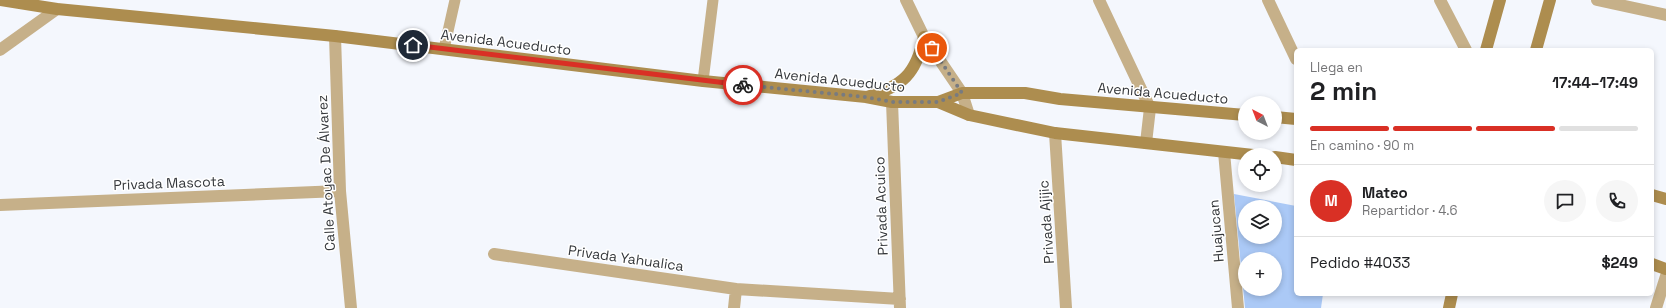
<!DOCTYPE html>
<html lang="es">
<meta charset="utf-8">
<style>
body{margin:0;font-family:"Space Grotesk",sans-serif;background:#f6f6f6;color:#202124;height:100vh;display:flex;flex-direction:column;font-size:15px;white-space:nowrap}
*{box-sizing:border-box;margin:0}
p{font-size:13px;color:#757577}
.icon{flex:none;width:22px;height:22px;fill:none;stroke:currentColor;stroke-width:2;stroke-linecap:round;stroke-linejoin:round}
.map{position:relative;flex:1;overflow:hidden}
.panel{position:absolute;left:1294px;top:48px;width:360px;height:248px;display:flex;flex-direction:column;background:#fff;border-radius:6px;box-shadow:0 2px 6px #0003}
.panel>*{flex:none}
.needle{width:26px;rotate:318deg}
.fabs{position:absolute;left:1238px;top:96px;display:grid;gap:8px}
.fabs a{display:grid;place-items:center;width:44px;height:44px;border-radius:50%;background:#fff;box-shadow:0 2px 6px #0003;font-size:20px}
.pin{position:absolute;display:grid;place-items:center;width:34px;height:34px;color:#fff;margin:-17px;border:2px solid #fff;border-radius:50%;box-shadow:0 1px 4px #0007}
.courier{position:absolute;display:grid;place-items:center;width:40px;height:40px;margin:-20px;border:3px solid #d93025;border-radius:50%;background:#fff;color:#222;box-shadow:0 1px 5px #0007}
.head em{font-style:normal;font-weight:700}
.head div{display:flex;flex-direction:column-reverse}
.head{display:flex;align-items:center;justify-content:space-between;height:68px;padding:0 16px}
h1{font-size:26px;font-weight:700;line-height:30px}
.bar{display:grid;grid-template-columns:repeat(4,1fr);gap:6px 4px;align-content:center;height:48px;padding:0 16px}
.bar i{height:5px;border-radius:3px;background:#e0e0e0}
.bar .active{background:#d93025}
.bar p{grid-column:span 4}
.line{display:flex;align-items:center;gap:10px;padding:0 16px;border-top:1px solid #e0e0e0}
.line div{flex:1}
.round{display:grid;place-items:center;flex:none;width:42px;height:42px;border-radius:21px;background:#f6f6f6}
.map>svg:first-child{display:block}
.building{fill:#abc9f6;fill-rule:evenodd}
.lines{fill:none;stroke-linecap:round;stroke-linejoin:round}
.lane{stroke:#c6b089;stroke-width:11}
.street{stroke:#c6b089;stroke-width:12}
.secondary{stroke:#ad8d4f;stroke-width:12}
.done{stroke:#787b80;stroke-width:4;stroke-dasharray:0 7.2}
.route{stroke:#d93025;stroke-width:5}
.labels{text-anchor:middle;stroke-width:3;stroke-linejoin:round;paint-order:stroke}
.street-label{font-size:14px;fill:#35383c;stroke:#fff}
</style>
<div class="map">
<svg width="1666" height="308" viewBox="0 0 1666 308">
<rect width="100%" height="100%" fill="#f4f7fd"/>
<!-- building -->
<path class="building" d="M1234,194L1296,206V294H1323L1321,308H1245ZM1245,207H1275V237H1245ZM1245,259H1275V289H1245Z"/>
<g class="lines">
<!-- lane -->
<path class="lane" d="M444,49L455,0
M703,81L713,0"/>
<!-- street -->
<path class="street" d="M906,0L924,37L962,93L969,115
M1099,0L1150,108L1146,143
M1268,0L1296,59
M1440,0L1466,50
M1597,0L1666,15
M335,36L340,191L351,308
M0,50L57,9
M892,102L900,308
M1055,133L1066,308
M1224,152L1238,308
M0,205L340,191
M494,254L736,289L734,308
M736,289L900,299
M1656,308L1666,276"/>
<!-- secondary -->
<path class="secondary" d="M0,0L57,9L335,36L703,81L866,97L892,102H938L969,115L1055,133L1253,155
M1486,50L1500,0
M1536,50L1550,0
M867,97C903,86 916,74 924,37
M938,102L962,93H1025L1060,99L1245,115
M1275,117L1296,119
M1275,157L1296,160
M1652,195L1666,199
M1652,264L1666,269
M1449,308L1452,294"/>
</g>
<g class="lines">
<!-- done -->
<path class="done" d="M743,85L866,97L892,102H938L962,93L932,48"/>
<!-- route -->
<path class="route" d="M413,45L743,85"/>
</g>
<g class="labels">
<!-- street labels -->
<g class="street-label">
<text transform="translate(506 42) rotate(7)" y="5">Avenida Acueducto</text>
<text transform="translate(840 80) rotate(6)" y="5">Avenida Acueducto</text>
<text transform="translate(1163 93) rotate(5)" y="5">Avenida Acueducto</text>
<text transform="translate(326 173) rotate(-93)" y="5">Calle Atoyac De Álvarez</text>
<text transform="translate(169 183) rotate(-2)" y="5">Privada Mascota</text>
<text transform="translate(881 206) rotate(-92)" y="5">Privada Acuico</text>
<text transform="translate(1046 222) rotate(-94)" y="5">Privada Ajijic</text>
<text transform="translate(1216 231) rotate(-95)" y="5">Huajucan</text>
<text transform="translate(626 258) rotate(8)" y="5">Privada Yahualica</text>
</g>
</g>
</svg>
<div class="fabs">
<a><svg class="needle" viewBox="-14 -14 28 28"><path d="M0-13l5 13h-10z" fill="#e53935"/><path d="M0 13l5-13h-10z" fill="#757577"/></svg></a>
<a><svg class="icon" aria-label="locate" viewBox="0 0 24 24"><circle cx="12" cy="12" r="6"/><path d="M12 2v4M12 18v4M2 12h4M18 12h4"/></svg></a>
<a><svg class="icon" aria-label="layers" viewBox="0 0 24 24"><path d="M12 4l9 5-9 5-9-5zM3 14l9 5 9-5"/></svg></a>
<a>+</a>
</div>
<div class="pin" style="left:932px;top:48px;background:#ea580c"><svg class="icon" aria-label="bag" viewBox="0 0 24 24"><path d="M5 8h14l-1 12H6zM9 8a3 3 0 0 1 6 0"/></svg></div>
<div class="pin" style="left:413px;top:45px;background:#1f2937"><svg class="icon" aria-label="home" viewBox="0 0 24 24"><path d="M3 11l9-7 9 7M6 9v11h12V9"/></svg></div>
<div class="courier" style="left:743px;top:85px"><svg class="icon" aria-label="bike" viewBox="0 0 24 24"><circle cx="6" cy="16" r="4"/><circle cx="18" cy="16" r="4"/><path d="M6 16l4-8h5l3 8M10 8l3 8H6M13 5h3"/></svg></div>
<section class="panel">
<div class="head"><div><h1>2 min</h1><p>Llega en</p></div><em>17:44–17:49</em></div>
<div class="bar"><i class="active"></i><i class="active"></i><i class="active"></i><i></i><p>En camino · 90 m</p></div>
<div class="line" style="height:72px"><b class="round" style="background:#d93025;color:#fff">M</b><div><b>Mateo</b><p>Repartidor · 4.6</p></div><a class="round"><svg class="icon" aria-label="chat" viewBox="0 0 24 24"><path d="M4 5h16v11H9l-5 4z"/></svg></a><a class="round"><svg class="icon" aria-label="phone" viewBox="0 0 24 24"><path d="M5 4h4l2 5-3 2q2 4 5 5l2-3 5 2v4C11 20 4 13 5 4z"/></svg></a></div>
<div class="line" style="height:52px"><div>Pedido #4033</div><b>$249</b></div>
</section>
</div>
